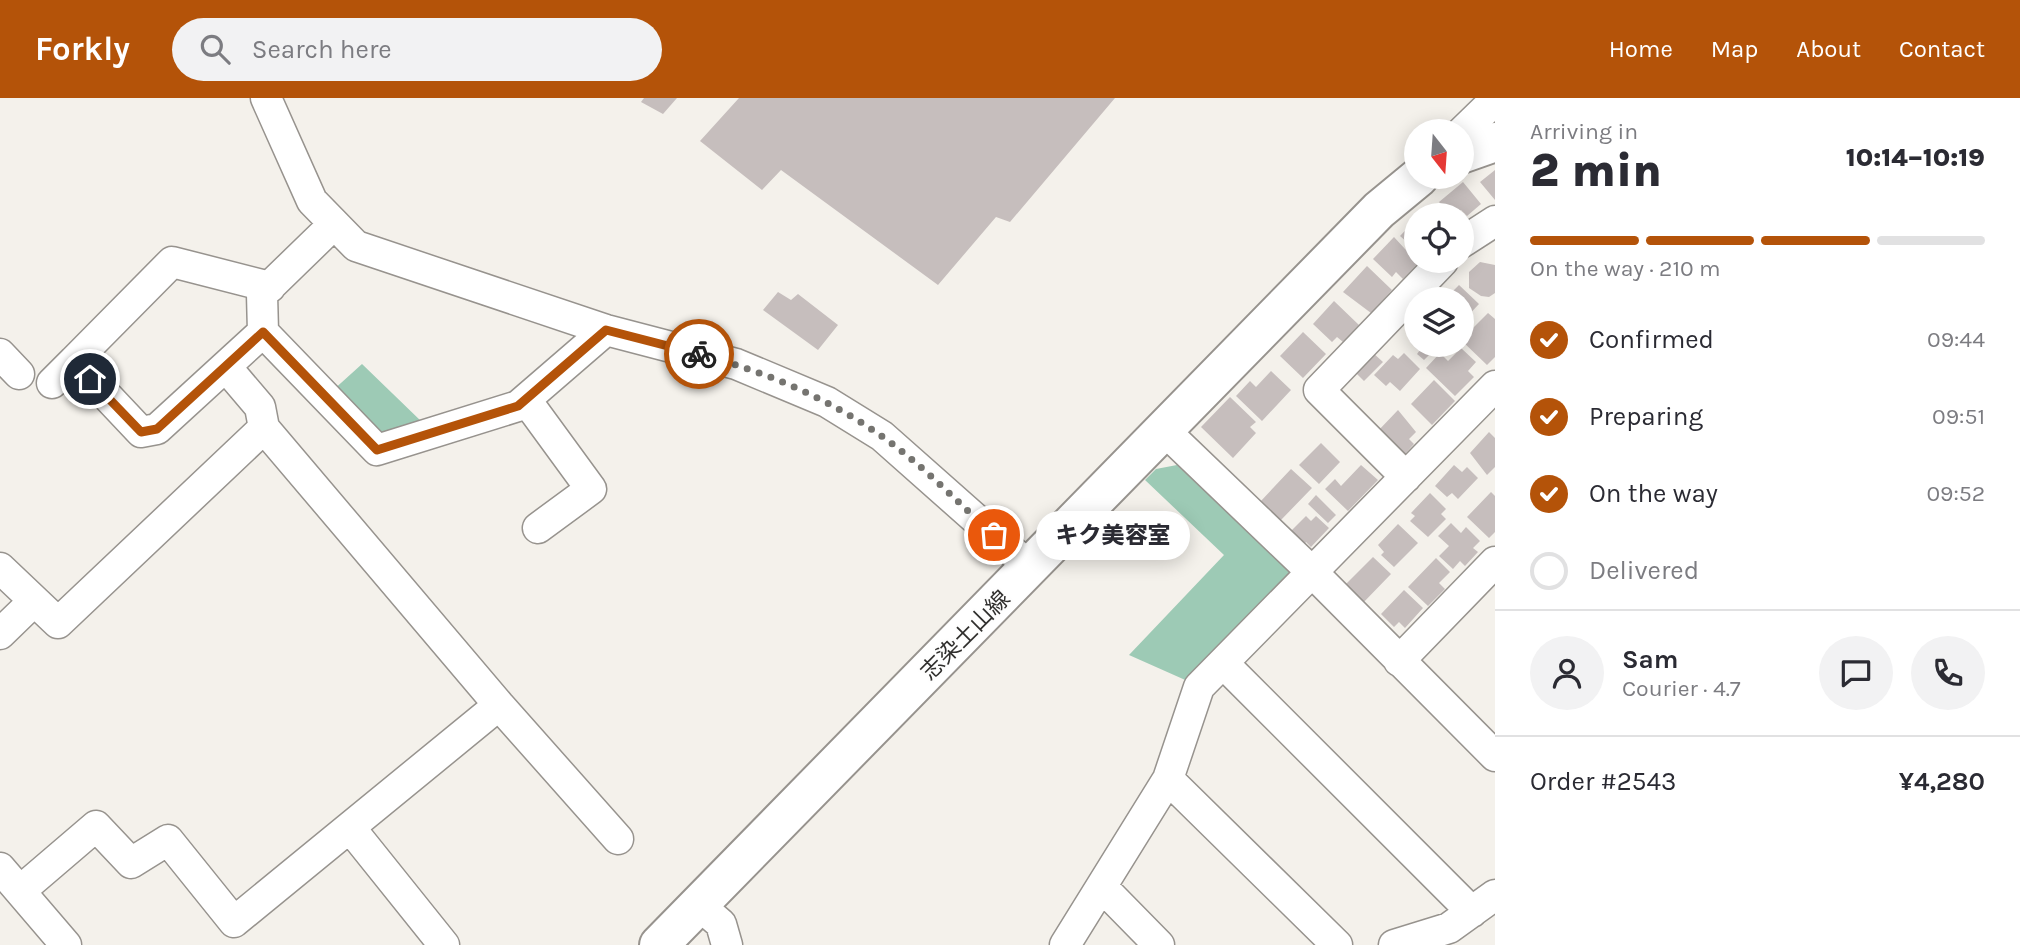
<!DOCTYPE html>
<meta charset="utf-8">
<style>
body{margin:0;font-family:Karla,"Noto Sans JP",sans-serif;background:#f2f2f3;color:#2b2b33;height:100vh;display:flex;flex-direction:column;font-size:26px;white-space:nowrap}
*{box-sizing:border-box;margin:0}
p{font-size:23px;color:#7c7c81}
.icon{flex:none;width:38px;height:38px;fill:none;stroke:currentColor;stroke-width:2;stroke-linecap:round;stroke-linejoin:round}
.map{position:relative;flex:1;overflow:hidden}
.sheet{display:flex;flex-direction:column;background:#fff;width:525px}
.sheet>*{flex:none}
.needle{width:46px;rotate:163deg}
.controls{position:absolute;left:1404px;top:21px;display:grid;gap:14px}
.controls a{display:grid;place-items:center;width:70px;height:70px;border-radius:50%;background:#fff;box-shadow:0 4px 18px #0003;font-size:35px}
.pin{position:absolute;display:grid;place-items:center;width:60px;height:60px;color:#fff;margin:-30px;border:4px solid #fff;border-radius:50%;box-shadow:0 2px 7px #0007}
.courier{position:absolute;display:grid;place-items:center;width:70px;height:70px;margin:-35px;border:5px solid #b45309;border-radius:50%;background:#fff;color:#222;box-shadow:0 2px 9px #0007}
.bubble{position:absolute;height:49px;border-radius:24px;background:#fff;box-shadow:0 4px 18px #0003;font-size:23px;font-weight:800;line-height:49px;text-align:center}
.summary em{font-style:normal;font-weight:800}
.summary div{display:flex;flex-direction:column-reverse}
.summary{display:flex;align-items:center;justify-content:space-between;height:119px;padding:0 35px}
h1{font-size:46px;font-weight:800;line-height:52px}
.bar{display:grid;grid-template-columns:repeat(4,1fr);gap:10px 7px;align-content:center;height:84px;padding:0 35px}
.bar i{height:9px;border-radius:5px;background:#e1e1e2}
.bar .active{background:#b45309}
.bar p{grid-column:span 4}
.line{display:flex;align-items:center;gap:18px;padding:0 35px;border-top:2px solid #e1e1e2}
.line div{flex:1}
.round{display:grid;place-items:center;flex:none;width:74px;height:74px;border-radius:37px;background:#f2f2f3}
ol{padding:0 35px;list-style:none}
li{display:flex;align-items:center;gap:21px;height:77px}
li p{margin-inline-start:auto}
li .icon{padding:7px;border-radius:50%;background:#b45309;color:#fff;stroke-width:4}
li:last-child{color:#7c7c81}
li i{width:38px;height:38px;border:4px solid #e1e1e2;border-radius:50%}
header{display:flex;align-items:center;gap:42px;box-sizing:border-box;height:98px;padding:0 35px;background:#b45309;color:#fff}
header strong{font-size:33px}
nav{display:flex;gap:38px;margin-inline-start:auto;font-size:24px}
.search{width:490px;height:63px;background:#f2f2f3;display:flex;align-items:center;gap:18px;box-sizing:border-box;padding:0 24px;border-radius:38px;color:#7c7c81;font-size:26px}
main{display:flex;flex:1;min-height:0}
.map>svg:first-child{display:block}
.green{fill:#9dcab5}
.building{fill:#c6bebd}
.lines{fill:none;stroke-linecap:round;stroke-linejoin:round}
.minor-casing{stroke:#97938e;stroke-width:33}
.major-casing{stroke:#97938e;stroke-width:42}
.minor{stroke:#fff;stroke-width:30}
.major{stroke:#fff;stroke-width:38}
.done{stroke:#757470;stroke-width:7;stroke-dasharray:0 12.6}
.route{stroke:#b45309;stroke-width:9}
.labels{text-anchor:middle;stroke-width:5;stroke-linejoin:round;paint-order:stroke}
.street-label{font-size:23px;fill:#31302e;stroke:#fefefe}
</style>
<header>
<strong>Forkly</strong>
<div class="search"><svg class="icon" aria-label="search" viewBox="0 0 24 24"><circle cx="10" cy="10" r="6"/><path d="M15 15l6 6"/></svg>Search here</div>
<nav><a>Home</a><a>Map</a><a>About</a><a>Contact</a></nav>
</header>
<main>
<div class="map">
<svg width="1495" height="847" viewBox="0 0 1495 847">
<rect width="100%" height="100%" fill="#f4f1eb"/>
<path class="green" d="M362,266L423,325L377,341L331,294Z
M1177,367L1289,472L1288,489L1192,585L1129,557L1224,457L1145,382L1156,371Z"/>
<path class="building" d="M644,0H677L663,16L641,4Z
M739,0H1115L1010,124L996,119L938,187L781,72L762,92L700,43Z
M1495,72V102L1480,84Z
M1463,84L1481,106L1467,118L1461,112L1450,117L1439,104Z
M1416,121V152L1400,138Z
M1394,139L1416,163H1420L1403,181L1396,174L1392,179L1373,161Z
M1480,164L1495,167V195L1489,199L1481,198L1469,190V174Z
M1367,168L1392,192L1371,215L1343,194Z
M1459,187L1479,206L1461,225V201H1445Z
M778,194L791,202L798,196L838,227L818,252L763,212Z
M1334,203L1359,227L1343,244L1337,239L1332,244L1313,226Z
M1488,215L1495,221V259L1487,267L1461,242Z
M1303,234L1326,256L1303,280L1280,258Z
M1416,234V247H1439L1424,262L1417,256L1420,252L1409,242Z
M1461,250L1476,264L1468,273L1474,279L1455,298L1426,270L1440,255L1448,263Z
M1372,254L1383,264L1364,283L1354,273Z
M1404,255L1420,271L1400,293L1390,284L1386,288L1374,277L1393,257L1398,261Z
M1271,273L1291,292L1262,323L1236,298L1250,283L1256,289Z
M1434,282L1455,303L1432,327L1411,306Z
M1230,299L1256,324L1250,329L1256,335L1233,360L1201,329Z
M1398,312L1416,334L1409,341L1414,346L1405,356L1377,334Z
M1489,334L1495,340V369L1487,377L1470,355Z
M1321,345L1340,364L1319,386L1299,367Z
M1361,367L1378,382L1348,413L1325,391L1335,381L1341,388Z
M1454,367L1462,374L1467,369L1478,380L1458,401L1452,395L1447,399L1435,388Z
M1291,371L1312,390L1280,423L1260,404Z
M1491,394L1495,398V434L1489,440L1467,419Z
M1430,395L1446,411L1441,416L1446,421L1428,439L1410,423L1415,418L1411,415Z
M1316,397L1336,417L1328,425L1308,406Z
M1306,418L1311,423L1316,418L1329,430L1311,449L1306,444L1301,450L1287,437Z
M1451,425L1461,435L1466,429L1480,443L1473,450L1478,454L1465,468L1460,463L1453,471L1439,458L1449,448L1438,438Z
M1398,426L1418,445L1394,469L1381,457L1384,454L1378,447Z
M1373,459L1391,476L1361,507L1343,489Z
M1436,460L1450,474L1439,485L1445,491L1428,508L1408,489Z
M1404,492L1423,510L1405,530L1399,524L1394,529L1381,516Z"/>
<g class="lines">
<defs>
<path id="minor" d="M266,0L312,103L356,148L606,232L736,266L827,304L882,338L1031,470
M1461,35L1495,2
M1461,145L1495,123
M270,189L172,164L74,263L141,334L157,331L263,234L262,196L333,127
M263,234L377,352L518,308L606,232
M0,256L19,276
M226,269L260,309L264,330
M52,285L74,263
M526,302L591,391L538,430
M1165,333L1312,474L1495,658
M1406,379L1319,292L1443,163
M0,470L58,525L264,330L499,607L618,741
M0,536L34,503
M1399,563L1495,464
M1223,565L1472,814
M1168,681L1337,847
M351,731L444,847
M0,770L66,847
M1103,790L1159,847
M20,793L96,728L131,765L168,742L234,824L499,607
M699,807L721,826L727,847
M1065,847L1168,681L1199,589L1495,288
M1394,847L1449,830L1495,797"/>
<path id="major" d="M1461,56L1495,44
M659,847L1379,112L1419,79"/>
</defs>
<use href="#minor" class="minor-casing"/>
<use href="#major" class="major-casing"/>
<use href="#minor" class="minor"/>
<use href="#major" class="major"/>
</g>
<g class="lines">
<path class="done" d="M699,256C763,273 826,299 880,337C921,365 957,404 994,437"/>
<path class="route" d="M90,281L141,334L157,331L263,234L377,352L518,308L606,232L699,256"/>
</g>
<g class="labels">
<g class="street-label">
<text transform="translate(965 537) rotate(-45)" y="8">志染土山線</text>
</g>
</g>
</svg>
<div class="controls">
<a><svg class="needle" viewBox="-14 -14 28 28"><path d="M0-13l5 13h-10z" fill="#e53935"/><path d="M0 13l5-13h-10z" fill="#7c7c81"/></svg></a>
<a><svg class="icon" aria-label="locate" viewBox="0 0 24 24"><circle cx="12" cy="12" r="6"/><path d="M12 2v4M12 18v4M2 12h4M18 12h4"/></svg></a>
<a><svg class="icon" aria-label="layers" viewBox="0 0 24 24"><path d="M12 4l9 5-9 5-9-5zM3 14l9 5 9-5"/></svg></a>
</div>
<div class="pin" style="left:994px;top:437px;background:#ea580c"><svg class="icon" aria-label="bag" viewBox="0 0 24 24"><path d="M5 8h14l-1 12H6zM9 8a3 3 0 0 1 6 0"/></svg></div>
<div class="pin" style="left:90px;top:281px;background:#1f2937"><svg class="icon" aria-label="home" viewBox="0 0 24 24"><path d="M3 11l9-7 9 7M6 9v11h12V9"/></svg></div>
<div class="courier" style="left:699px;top:256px"><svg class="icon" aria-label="bike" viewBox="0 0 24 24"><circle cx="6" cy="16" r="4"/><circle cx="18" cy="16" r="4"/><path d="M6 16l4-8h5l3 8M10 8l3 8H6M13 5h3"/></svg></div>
<div class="bubble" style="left:1036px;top:413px;width:154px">キク美容室</div>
</div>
<section class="sheet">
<div class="summary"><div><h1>2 min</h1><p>Arriving in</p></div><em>10:14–10:19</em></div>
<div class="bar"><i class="active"></i><i class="active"></i><i class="active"></i><i></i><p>On the way · 210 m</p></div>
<ol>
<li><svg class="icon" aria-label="check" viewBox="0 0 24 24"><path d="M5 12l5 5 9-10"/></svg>Confirmed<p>09:44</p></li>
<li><svg class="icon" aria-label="check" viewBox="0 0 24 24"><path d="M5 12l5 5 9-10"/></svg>Preparing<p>09:51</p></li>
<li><svg class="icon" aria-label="check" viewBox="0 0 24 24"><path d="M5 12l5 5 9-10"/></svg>On the way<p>09:52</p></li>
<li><i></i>Delivered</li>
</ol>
<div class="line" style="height:126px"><a class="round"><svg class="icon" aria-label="person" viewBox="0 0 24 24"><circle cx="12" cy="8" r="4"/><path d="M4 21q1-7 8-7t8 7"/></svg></a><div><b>Sam</b><p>Courier · 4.7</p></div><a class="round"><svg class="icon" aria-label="chat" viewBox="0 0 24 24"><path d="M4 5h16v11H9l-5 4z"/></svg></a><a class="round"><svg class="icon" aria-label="phone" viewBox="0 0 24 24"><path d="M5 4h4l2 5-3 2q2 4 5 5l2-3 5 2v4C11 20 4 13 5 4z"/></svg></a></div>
<div class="line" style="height:91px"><div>Order #2543</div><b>¥4,280</b></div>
</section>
</main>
